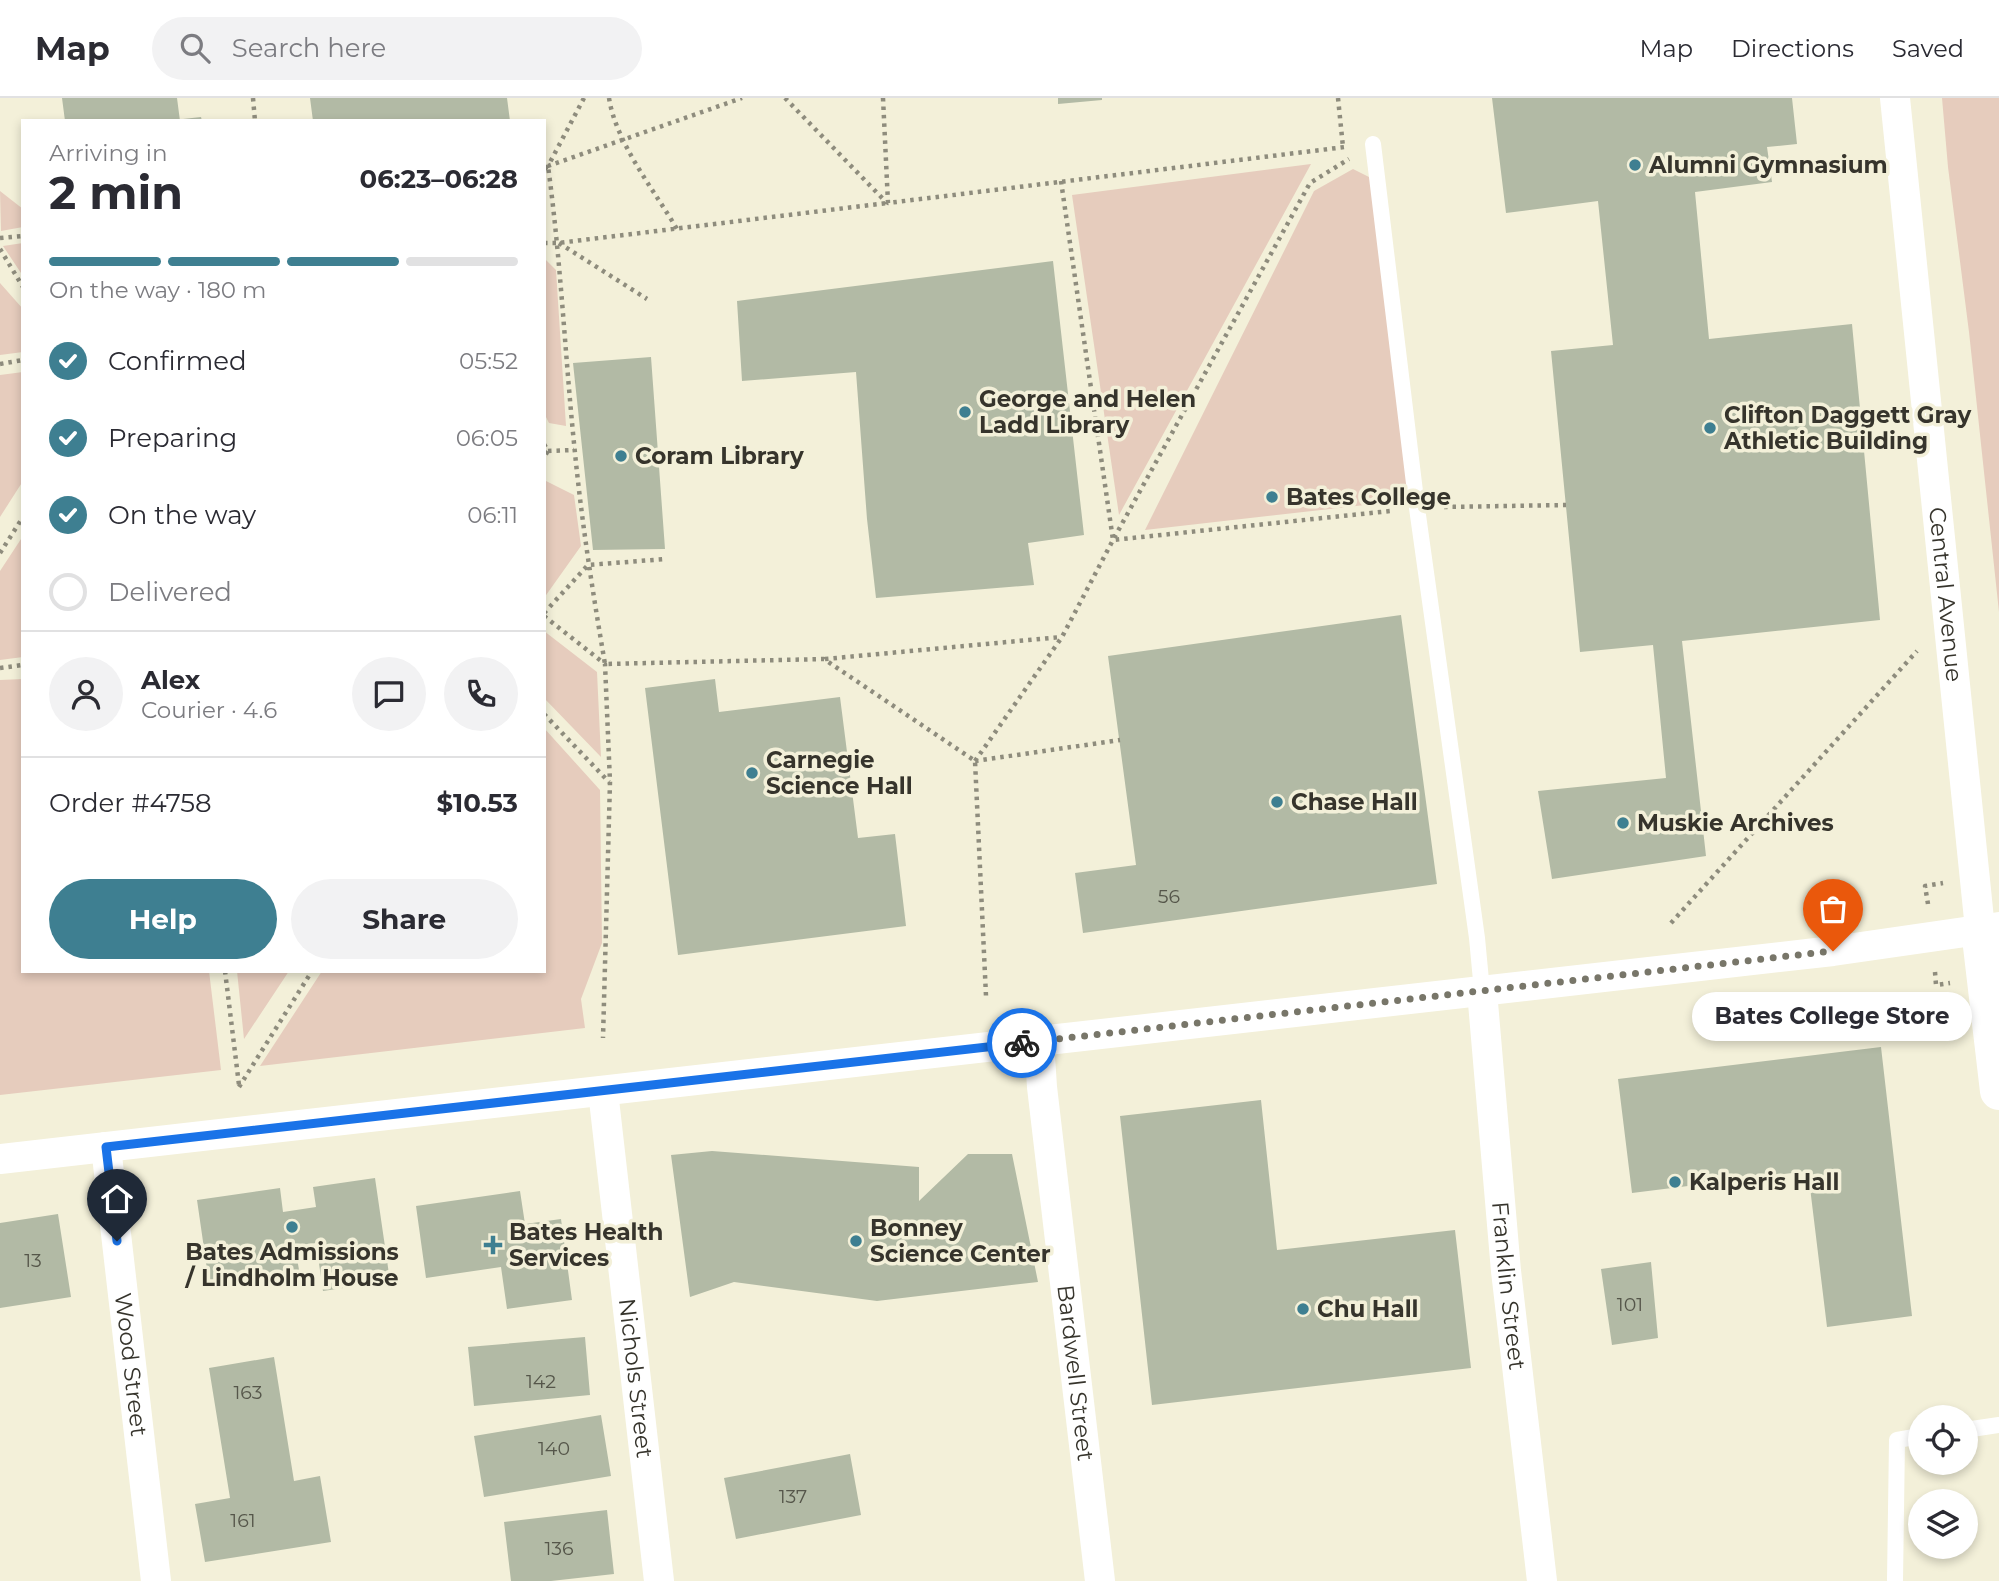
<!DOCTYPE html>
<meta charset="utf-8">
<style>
body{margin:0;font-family:Montserrat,sans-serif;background:#f2f2f3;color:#2b2b33;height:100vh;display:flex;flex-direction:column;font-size:26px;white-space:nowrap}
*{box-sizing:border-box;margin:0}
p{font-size:23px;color:#7c7c81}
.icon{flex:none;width:38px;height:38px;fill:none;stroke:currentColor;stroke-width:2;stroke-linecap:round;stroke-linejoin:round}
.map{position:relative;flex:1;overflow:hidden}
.panel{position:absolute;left:21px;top:21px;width:525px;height:854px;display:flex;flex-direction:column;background:#fff;border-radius:0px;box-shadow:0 4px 10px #0003}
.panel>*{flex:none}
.buttons{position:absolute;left:1908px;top:1307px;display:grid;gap:14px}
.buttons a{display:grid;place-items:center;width:70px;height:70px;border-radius:50%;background:#fff;box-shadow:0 4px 10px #0003;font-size:35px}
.pin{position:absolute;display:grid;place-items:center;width:60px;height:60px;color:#fff;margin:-72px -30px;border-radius:50% 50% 50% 0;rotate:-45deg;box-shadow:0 0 7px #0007}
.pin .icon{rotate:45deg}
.courier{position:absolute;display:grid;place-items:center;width:70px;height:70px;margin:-35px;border:5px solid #1a73e8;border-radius:50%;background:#fff;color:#222;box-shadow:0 2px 9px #0007}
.bubble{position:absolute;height:49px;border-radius:24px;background:#fff;box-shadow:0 4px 10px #0003;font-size:23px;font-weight:700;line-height:49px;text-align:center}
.summary em{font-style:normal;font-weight:700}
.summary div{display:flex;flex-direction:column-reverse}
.summary{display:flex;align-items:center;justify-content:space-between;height:119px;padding:0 28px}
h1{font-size:46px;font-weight:700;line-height:52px}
.bar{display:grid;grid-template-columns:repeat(4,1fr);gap:10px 7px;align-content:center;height:84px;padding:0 28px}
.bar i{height:9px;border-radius:5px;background:#e1e1e2}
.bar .selected{background:#3e7f91}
.bar p{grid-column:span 4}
.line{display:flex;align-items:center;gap:18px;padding:0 28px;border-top:2px solid #e1e1e2}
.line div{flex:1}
.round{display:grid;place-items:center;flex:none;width:74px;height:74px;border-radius:37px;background:#f2f2f3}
ol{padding:0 28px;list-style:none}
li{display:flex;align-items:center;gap:21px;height:77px}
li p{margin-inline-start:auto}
li .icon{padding:7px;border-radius:50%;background:#3e7f91;color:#fff;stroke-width:4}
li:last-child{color:#7c7c81}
li i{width:38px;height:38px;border:4px solid #e1e1e2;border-radius:50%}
.primary-button{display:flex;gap:14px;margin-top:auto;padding:14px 28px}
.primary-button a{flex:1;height:80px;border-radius:42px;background:#3e7f91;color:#fff;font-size:28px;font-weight:700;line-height:80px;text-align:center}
.primary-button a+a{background:#f2f2f3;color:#2b2b33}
header{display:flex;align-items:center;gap:42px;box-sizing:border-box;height:98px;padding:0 35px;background:#fff;border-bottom:2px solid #e1e1e2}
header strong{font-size:33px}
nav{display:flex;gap:38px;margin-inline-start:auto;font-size:24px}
.search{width:490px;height:63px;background:#f2f2f3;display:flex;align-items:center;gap:18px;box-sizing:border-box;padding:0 24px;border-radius:38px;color:#7c7c81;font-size:26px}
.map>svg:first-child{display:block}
.green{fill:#e6ccbd}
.building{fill:#b2baa5}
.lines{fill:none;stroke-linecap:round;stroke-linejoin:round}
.path{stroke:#8e8c7d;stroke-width:4.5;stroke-dasharray:3.5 5;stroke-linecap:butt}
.service{stroke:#fff;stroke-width:16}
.minor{stroke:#fff;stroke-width:30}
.tertiary{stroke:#fff;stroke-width:38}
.done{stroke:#787669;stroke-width:7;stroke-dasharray:0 12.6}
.route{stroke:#1a73e8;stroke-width:9}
.poi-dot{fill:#3e7f91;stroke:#f3f0d9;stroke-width:2.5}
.labels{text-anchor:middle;stroke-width:7;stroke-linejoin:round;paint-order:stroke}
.number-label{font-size:19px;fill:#55564a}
.poi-label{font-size:23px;font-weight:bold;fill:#36342c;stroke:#f3f0d9;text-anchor:start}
.street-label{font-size:23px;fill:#36342c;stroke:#f3f0d9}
</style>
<header>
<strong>Map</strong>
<div class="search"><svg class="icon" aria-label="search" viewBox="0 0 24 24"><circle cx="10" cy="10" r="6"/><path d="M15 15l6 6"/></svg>Search here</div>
<nav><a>Map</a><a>Directions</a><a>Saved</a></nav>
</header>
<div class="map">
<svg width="1999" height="1483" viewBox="0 0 1999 1483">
<rect width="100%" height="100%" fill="#f3f0d9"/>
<path class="green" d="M1942,0H1999V514L1969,234L1948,69Z
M1311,66L1119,417L1072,97Z
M1353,71L1371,80L1409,402L1145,432L1314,93Z
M0,93L23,111V129L1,133Z
M23,145V178L3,148Z
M544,160L556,172L566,328L549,325L544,315Z
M0,185L23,211V254L0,257Z
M23,274V383L0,419V277Z
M546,383L574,397L581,448L544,500V386Z
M23,438V559L0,562V473Z
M544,533L597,574L601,659L544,600Z
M23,581V873H209L221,972L0,997V582Z
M544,630L600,692L602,845L581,901L585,930L260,968L322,873H544Z
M237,873H289L244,941Z"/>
<path class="building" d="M62,0H177L180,23H65Z
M310,0H507L510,23H313Z
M1058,0H1102V2L1058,6Z
M1492,0H1792L1797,46L1767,49L1772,84L1695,94L1709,241L1852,226L1880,522L1682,543L1706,758L1552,781L1538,693L1666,680L1653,547L1580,554L1551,253L1613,247L1598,103L1506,115Z
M201,19L202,23H184L183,21Z
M1053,163L1084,437L1028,445L1034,487L876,500L867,421L856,274L742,283L737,203Z
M651,259L665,451L593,452L573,265Z
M1401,517L1437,786L1083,835L1075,775L1136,767L1108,558Z
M715,581L719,614L840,599L858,740L895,736L906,828L678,857L645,590Z
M1881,949L1912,1218L1827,1229L1808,1073L1632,1095L1618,981Z
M1261,1002L1277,1152L1455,1132L1471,1270L1152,1307L1120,1018Z
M712,1053L919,1069V1103L968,1056H1012L1038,1184L877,1203L734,1184L690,1199L671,1057Z
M375,1080L390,1183L323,1193L316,1145L295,1148L299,1172L209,1185L197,1102L280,1090L283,1114L316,1109L313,1089Z
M520,1093L525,1126L561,1121L572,1202L507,1211L501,1169L426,1180L416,1108Z
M58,1116L71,1199L0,1210V1125Z
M1651,1164L1658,1240L1612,1247L1601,1171Z
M585,1239L590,1297L474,1308L468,1249Z
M274,1259L294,1383L320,1378L331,1444L205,1464L195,1406L230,1400L209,1270Z
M601,1317L611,1378L484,1399L474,1338Z
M850,1356L861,1417L736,1441L724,1380Z
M607,1412L614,1476L551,1483H511L504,1424Z"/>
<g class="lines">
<path class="path" d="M253,0L255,23
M584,0L548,68L742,0
M609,0C616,45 654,92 677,131
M785,0L887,105
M883,0L888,105L1345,49
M1338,0L1343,49
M544,71L548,68C561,163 565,259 575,355C582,426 593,496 605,566L824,561L975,663L986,898
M1061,83L1113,442L1390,413
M0,140L23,138
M544,145H558L887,105
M559,145L647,201
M0,151L23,189
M0,266L23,262
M1075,323L1095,321
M544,346L548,353L544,359
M548,353L574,352
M1444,409L1566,407
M0,455L23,419
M544,515L588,467L666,461
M544,518L605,566L610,684L603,940
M825,561L1061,539
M0,570L23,567
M544,616L609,684
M975,663L1062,539L1113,442L1310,85L1349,61
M975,663L1120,642
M1928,806L1925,788L1943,785
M1671,825L1917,553
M225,873L239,987
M1935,874L1936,887L1950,885
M239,989L312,873"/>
<path class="service" d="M1373,46L1417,410L1477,840L1482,893
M1965,1332L1999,1327
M1895,1483L1897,1342L1920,1338"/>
<g class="minor">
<path id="s1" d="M1895,0L1980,831"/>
<path id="s2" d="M1482,893L1506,1173L1542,1483"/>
<path id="s3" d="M1039,943L1042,989L1100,1483"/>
<path id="s4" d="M603,993L659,1483"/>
<path id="s5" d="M106,1049L156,1483"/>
<path d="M0,1061L1833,853L1999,829"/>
</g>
<path class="tertiary" d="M1980,831L1999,993"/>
</g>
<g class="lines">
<path class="done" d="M1022,945L1833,853"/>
<path class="route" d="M117,1143L106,1049L1022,945"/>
</g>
<g class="poi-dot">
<circle cx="1635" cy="67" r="7"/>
<circle cx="965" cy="314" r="7"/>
<circle cx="1710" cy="330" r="7"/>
<circle cx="621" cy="358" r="7"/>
<circle cx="1272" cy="399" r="7"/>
<circle cx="752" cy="675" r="7"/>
<circle cx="1277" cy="704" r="7"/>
<circle cx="1623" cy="725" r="7"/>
<circle cx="1675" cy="1084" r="7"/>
<circle cx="292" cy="1129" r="7"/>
<circle cx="856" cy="1143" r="7"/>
<path d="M489.5 1136.5h7v7h7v7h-7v7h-7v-7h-7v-7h7z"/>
<circle cx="1303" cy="1211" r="7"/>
</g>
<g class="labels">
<g class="number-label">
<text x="1169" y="805">56</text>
<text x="33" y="1169">13</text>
<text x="1630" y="1213">101</text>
<text x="541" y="1290">142</text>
<text x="248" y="1301">163</text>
<text x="554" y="1357">140</text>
<text x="793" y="1405">137</text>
<text x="243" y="1429">161</text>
<text x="559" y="1457">136</text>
</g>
<g class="poi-label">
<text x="1649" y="75">Alumni Gymnasium</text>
<text x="979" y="309">George and Helen<tspan x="979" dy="26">Ladd Library</tspan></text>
<text x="1724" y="325">Clifton Daggett Gray<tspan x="1724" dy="26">Athletic Building</tspan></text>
<text x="635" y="366">Coram Library</text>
<text x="1286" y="407">Bates College</text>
<text x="766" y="670">Carnegie<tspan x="766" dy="26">Science Hall</tspan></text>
<text x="1291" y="712">Chase Hall</text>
<text x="1637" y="733">Muskie Archives</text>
<text x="1689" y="1092">Kalperis Hall</text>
<text x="870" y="1138">Bonney<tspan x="870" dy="26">Science Center</tspan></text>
<text x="509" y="1142">Bates Health<tspan x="509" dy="26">Services</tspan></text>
<text x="292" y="1162" text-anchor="middle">Bates Admissions<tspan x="292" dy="26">/ Lindholm House</tspan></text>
<text x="1317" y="1219">Chu Hall</text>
</g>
<g class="street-label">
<text dy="8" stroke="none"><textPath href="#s1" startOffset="499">Central Avenue</textPath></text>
<text dy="8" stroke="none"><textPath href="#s2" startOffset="296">Franklin Street</textPath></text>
<text dy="8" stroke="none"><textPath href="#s5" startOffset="219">Wood Street</textPath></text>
<text dy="8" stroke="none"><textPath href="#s3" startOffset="334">Bardwell Street</textPath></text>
<text dy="8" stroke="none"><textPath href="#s4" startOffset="289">Nichols Street</textPath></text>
</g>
</g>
</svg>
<div class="buttons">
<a><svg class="icon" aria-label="locate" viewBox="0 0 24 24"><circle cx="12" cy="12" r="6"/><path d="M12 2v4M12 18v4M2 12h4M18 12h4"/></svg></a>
<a><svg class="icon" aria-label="layers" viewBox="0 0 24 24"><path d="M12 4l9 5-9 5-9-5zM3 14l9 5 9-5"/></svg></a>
</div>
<div class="pin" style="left:1833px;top:853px;background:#ea580c"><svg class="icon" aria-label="bag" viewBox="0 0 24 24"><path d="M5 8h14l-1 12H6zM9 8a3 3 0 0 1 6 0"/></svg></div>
<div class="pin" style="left:117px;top:1143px;background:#1f2937"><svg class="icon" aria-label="home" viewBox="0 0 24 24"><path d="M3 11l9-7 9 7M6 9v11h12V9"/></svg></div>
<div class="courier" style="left:1022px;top:945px"><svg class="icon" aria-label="bike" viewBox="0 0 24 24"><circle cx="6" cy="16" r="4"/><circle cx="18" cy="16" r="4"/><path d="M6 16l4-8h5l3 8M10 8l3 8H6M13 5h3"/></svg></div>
<div class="bubble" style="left:1692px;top:894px;width:280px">Bates College Store</div>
<section class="panel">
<div class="summary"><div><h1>2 min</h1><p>Arriving in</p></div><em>06:23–06:28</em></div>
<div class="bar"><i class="selected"></i><i class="selected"></i><i class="selected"></i><i></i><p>On the way · 180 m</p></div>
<ol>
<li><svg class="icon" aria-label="check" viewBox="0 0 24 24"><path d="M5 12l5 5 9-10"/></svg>Confirmed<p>05:52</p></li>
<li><svg class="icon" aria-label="check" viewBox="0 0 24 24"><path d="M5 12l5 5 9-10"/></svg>Preparing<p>06:05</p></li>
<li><svg class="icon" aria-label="check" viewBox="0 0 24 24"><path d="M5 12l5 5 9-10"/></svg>On the way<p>06:11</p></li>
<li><i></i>Delivered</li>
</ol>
<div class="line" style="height:126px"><a class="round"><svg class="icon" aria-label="person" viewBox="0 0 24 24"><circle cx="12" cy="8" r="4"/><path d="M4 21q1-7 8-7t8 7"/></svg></a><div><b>Alex</b><p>Courier · 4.6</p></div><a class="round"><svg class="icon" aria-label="chat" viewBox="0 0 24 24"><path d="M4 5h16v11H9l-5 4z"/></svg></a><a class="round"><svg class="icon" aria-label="phone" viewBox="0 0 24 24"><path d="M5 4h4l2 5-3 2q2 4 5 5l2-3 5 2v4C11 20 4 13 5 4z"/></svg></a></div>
<div class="line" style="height:91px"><div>Order #4758</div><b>$10.53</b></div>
<div class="primary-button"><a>Help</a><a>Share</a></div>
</section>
</div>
